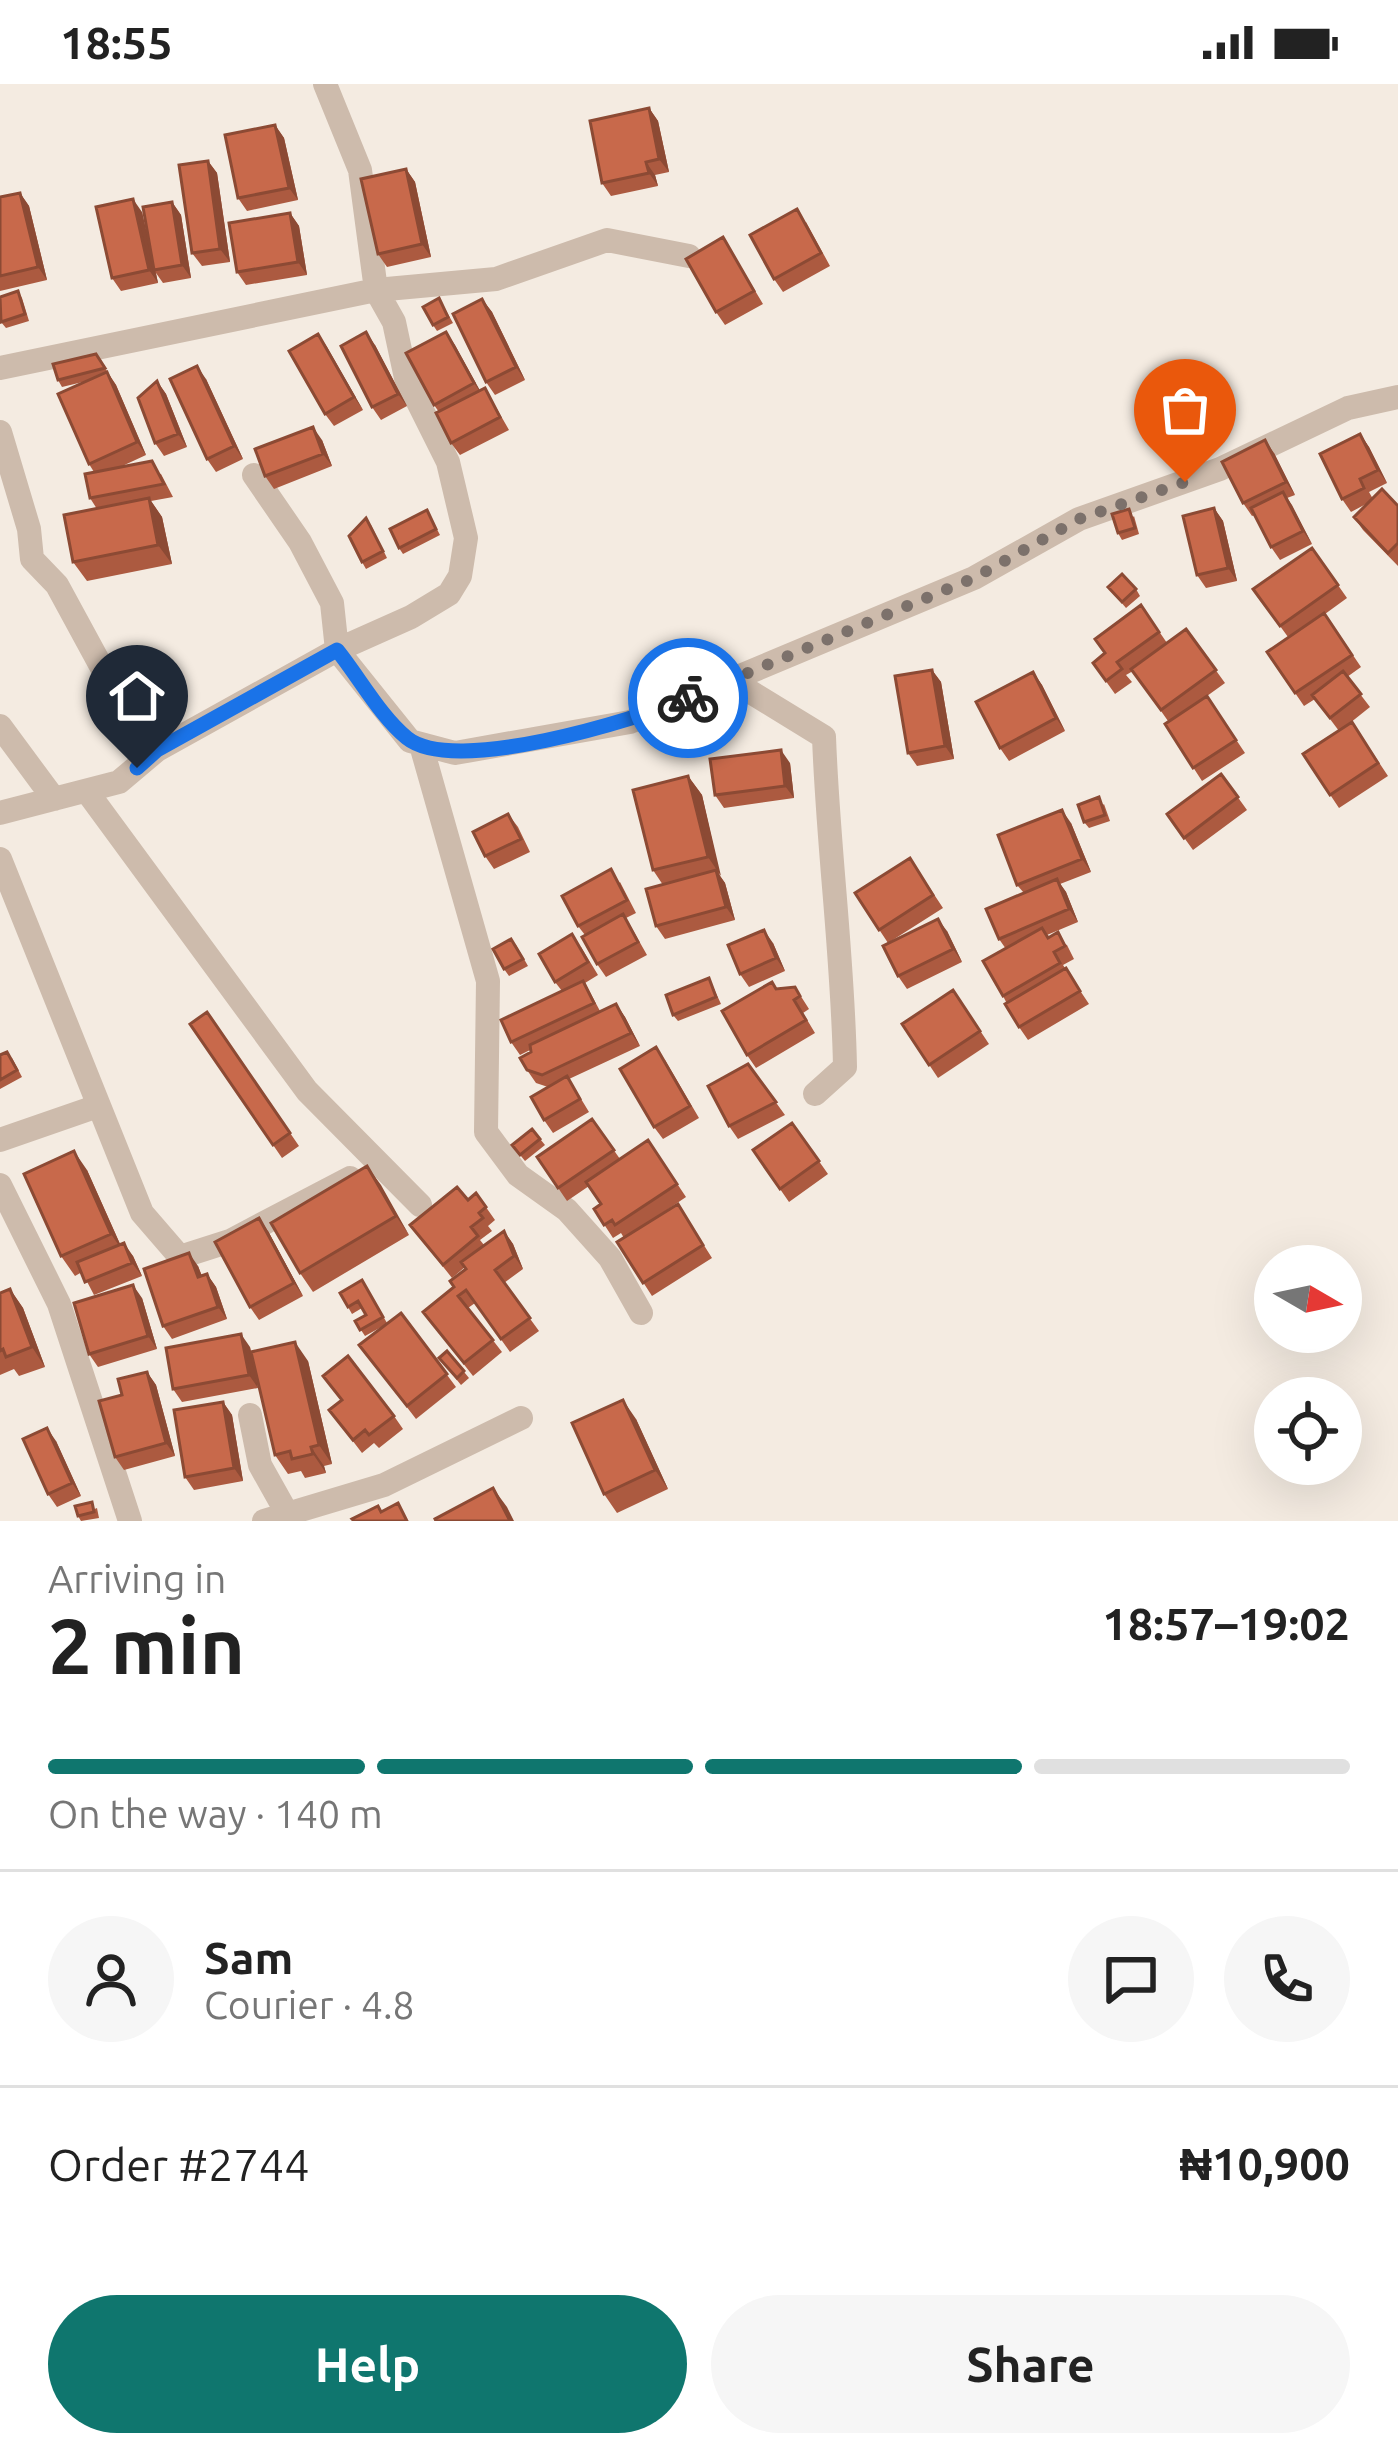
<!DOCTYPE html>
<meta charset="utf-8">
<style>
body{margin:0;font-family:Ubuntu,sans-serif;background:#f6f6f6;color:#222;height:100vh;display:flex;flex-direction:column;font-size:45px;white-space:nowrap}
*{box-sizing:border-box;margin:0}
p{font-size:39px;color:#767676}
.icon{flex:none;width:66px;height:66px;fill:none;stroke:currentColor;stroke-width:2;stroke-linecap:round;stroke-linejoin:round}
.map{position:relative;height:1437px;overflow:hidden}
.drawer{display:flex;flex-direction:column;background:#fff;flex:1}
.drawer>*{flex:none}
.needle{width:78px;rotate:99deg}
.tools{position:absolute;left:1254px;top:1161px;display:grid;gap:24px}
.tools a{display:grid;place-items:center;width:108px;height:108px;border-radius:50%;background:#fff;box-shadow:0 12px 48px #0002;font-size:60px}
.pin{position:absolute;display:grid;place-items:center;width:102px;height:102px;color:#fff;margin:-123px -51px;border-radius:50% 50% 50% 0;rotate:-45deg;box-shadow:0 0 12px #0007}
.pin .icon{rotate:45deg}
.courier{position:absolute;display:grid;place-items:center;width:120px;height:120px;margin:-60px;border:9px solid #1a73e8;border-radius:50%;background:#fff;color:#222;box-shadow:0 3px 15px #0007}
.head em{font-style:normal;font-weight:600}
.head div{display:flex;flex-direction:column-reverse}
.head{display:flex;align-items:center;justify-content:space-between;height:204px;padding:0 48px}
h1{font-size:78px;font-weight:600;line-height:90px}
.bar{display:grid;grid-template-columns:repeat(4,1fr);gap:18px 12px;align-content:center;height:144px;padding:0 48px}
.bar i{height:15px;border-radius:9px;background:#e0e0e0}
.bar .selected{background:#0f766e}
.bar p{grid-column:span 4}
.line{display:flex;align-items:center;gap:30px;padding:0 48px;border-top:3px solid #e0e0e0}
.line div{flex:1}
.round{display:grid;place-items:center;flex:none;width:126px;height:126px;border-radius:63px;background:#f6f6f6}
.button{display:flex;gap:24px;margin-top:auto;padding:24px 48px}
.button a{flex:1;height:138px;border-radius:72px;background:#0f766e;color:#fff;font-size:48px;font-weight:600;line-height:138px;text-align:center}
.button a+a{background:#f6f6f6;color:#222}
.status{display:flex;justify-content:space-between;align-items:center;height:84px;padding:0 60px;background:#fff;direction:ltr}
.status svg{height:33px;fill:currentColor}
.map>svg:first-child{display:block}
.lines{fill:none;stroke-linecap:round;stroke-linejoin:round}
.street{stroke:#cdbbac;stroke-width:24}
.wall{fill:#ac5a40}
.shaded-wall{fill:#8c4a34}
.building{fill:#c8694b;stroke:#8c4a34;stroke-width:3}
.done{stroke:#7c716b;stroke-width:12;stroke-dasharray:0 21.6}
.route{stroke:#1a73e8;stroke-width:15}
</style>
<div class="status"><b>18:55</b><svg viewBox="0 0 49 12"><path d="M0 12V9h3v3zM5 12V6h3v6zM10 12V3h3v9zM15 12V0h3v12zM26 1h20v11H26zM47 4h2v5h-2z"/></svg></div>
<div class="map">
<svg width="1398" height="1437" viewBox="0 0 1398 1437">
<rect width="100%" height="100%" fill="#f4ebe1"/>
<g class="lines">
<path class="street" d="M0,284L376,206L496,195L607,156L689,172
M0,348L29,445L32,475L57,501L101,582L144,633L157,666
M254,391L300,458L332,519L337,566L410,657L455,669L630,638L974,494L1079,435L1220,385L1348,324L1398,313
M731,596L824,653C828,764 843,872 845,983L815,1010
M0,642L54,715
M421,661L488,897L486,1048L518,1091L567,1126L610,1174L641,1229
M88,709L307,1007L420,1121
M0,729L119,698L157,666L337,566L411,533L449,510L460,492L466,454L448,378L406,294L394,238L376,206L360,86L325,0
M0,775L142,1129L180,1173L230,1157L350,1094
M0,1056L95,1023
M0,1101L59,1220L130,1437
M250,1331L260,1381L288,1431
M264,1437L384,1401L521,1334"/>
</g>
<path class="wall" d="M649,24L658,37L669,88L655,91L658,102L611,112L602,99Z
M275,41L284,54L298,116L247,127L238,114Z
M208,77L217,89L230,178L202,182L192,169Z
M406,85L415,98L431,173L387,183L378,170Z
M20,109L29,122L47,196L0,207V113Z
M172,118L181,131L191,194L163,199L156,189L158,199L121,207L112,194L142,128L149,160Z
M290,129L299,142L307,191L246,201L237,188Z
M806,138L830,182L783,208L774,195Z
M723,153L763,220L725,241L716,228Z
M18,207L22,214L29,237L6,244L1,238Z
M439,214L453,239L437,247L433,241Z
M482,215L492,228L525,296L495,311L486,298Z
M446,248L480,307L485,304L509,346L460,371L451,359L439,328L434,321Z
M318,250L363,326L334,342L325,330Z
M375,261L407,322L381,336L372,323Z
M96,270L116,301L146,371L118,384L161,390L173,413L151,417L162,433L172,480L87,497L73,478L97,425L90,414L94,388L89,380L91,296L62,303L58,296Z
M206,295L243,375L216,388L207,375Z
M157,297L166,310L187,363L164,372L155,359Z
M1360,350L1369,363L1387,399L1369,408L1373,415L1398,422V482L1363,446L1354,433L1368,419L1351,428L1342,415Z
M322,356L332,382L274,405L265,392Z
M1274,369L1295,411L1287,414L1312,460L1280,476L1271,463L1255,431L1252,432L1243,419Z
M1214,424L1223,437L1237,497L1206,504L1197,491Z
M427,426L440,451L403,470L399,464Z
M1134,432L1139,450L1122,456L1118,449Z
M371,441L387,474L366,485L362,478Z
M1312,464L1347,514L1325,530L1361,583L1347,593L1370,623L1340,647L1352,638L1388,692L1339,724L1303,670L1339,647L1315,615L1304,622L1267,568L1288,553L1253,505Z
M1108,503L1136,505L1140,512L1126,524Z
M1141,521L1167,559L1186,545L1225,599L1207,612L1245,669L1202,697L1165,640L1168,637L1133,587L1126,591L1132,598L1115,610L1093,579L1105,570Z
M932,586L941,598L954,675L917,682L908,669Z
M1033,588L1042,601L1065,647L1009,677L1000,664Z
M790,679L794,714L724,724L715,711Z
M1221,690L1247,726L1193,766L1167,730Z
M688,692L702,711L720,792L725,799L735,836L665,855L656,842L663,801L653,786Z
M1104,720L1110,737L1089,744L1084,738Z
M508,730L518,743L530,768L494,785L485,772Z
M1071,739L1091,788L1060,800L1066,808L1078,838L1047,851L1067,861L1074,875L1063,881L1089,920L1028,956L1019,943L1003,912L1006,865L999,855L1024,809L1017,801Z
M910,774L943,824L888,859L855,809Z
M620,798L636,829L626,834L647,871L606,893L597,880L585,851L578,842Z
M947,847L962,878L907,905L898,892Z
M773,859L785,887L749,903L740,890Z
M516,861L528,882L509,892L504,885Z
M581,863L598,891L585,899L600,927L616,920L625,933L640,962L569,995L589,1028L553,1049L544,1036L548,1003L536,999L527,986L530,966L520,971L511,958L562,907L555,898Z
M709,894L721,920L678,937L673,931Z
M795,903L809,925L803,929L815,949L756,984L747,971L777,905Z
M953,906L989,960L938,994L902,940Z
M207,928L299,1062L282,1074L190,940Z
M0,971L12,974L22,993L0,1005Z
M665,976L699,1034L663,1055L654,1043Z
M748,980L785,1031L738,1055L729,1042Z
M592,1035L620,1075L648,1056L686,1113L649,1138L678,1120L712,1174L652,1212L617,1158L624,1154L621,1149L613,1154L594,1125L601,1120L589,1102L567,1117L537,1073Z
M792,1039L828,1090L789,1118L753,1066Z
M532,1045L545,1061L525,1077L512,1061Z
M367,1082L409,1151L313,1208L300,1189Z
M87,1086L120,1160L133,1172L142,1192L94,1211L82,1188L75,1192L61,1172Z
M476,1109L495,1136L488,1142L492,1147L480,1156L484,1161L504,1147L513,1160L523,1185L504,1199L539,1247L510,1268L475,1219L468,1224L502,1268L473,1292L423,1228L454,1203L466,1185L465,1183L452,1194L410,1141L468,1116Z
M268,1147L303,1212L259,1236L250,1223Z
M198,1182L202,1192L207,1190L216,1203L227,1235L172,1255L163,1242Z
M362,1196L387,1239L401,1229L456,1303L416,1335L359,1261L385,1241L365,1252L355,1237L366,1231L362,1224L352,1230L348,1223Z
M10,1205L23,1224L45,1283L19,1292L14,1285L0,1291V1209Z
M142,1214L157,1265L98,1283L89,1270Z
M250,1263L251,1268L308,1277L332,1380L324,1382L326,1389L305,1394L301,1387L288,1390L275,1371L253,1275L258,1304L182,1318L173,1305Z
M447,1267L469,1294L461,1301L439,1274Z
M147,1288L156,1301L175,1372L124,1386L115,1373L122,1311Z
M223,1318L232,1331L243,1397L194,1406L185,1393Z
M329,1326L394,1332L403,1345L379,1364L374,1359L362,1369Z
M636,1335L668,1405L617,1429L604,1410Z
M56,1357L81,1412L57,1423L48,1410Z
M97,1424L99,1434L81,1437L78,1432Z"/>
<path class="shaded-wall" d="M649,24L658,37L669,88L659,75Z
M275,41L284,54L298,116L289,104Z
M208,77L217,89L230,178L220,165Z
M646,78L655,91L658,102L649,89Z
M406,85L415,98L431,173L422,160Z
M20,109L29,122L47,196L38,183Z
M133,115L142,128L158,199L149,186Z
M172,118L181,131L191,194L182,181Z
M290,129L299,142L307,191L298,178Z
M482,215L492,228L525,296L516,283Z
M366,248L375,261L407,322L398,310Z
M446,248L455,261L483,312L474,299Z
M318,250L327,263L363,326L354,313Z
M197,282L206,295L243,375L234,362Z
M107,288L116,301L146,371L137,358Z
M157,297L166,310L187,363L178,350Z
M313,343L322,356L332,382L323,370Z
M1360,350L1369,363L1387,399L1378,386Z
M1265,356L1274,369L1295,411L1286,398Z
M1283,408L1292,421L1312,460L1303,447Z
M149,414L162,433L172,480L158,461Z
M1214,424L1223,437L1237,497L1228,484Z
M932,586L941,598L954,675L945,662Z
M1033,588L1042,601L1065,647L1056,634Z
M781,666L790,679L794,714L785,702Z
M688,692L702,711L721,792L708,773Z
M1062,726L1071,739L1091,788L1082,775Z
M716,786L725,799L735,836L726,823Z
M1057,795L1066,808L1078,838L1069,825Z
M938,835L947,847L962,878L953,865Z
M764,846L773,859L785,887L776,874Z
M616,920L625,933L640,962L631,949Z
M74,1067L87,1086L124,1169L111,1150Z
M367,1082L381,1101L409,1151L396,1132Z
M259,1134L268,1147L303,1212L294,1199Z
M504,1147L513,1160L523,1185L514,1172Z
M124,1159L133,1172L142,1192L132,1179Z
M189,1169L198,1182L207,1206L198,1193Z
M207,1190L216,1203L227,1235L218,1223Z
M133,1201L142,1214L157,1265L148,1252Z
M10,1205L23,1224L45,1283L32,1263Z
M241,1250L250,1263L258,1304L249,1291Z
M295,1258L308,1277L332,1380L319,1361Z
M147,1288L156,1301L175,1372L166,1359Z
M623,1316L636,1335L668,1405L655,1386Z
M223,1318L232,1331L243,1397L234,1384Z
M47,1344L56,1357L81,1412L72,1399Z
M311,1363L324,1382L326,1389L313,1370Z
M493,1404L507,1423L514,1437H510Z"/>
<path class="building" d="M649,24L659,75L646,78L649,89L602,99L590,37Z
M275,41L289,104L238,114L225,51Z
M208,77L220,165L192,169L179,81Z
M406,85L422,160L378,170L361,95Z
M20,109L38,183L0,192V113Z
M133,115L149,186L112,194L96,123Z
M172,118L182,181L154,186L143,123Z
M797,125L821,169L774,195L750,151Z
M290,129L298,178L237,188L229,139Z
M723,153L754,207L716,228L686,175Z
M18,207L25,230L1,238L0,213Z
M439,214L448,233L433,241L423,223Z
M482,215L516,283L486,298L453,230Z
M366,248L398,310L372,323L341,262Z
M446,248L474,299L434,321L406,269Z
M318,250L354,313L325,330L289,267Z
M96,270L105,284L58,296L53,280Z
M197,282L234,362L207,375L170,295Z
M107,288L137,358L89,380L58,310Z
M157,297L178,350L155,359L138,314Z
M485,304L500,333L451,359L436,329Z
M313,343L323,370L265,392L255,365Z
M1360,350L1378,386L1360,395L1364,404L1342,415L1320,370Z
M1265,356L1286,398L1243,419L1222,378Z
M152,377L164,400L90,414L85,390Z
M1382,405L1398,422V459L1388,469L1354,433Z
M1283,408L1303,447L1271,463L1251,424Z
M149,414L158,461L73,478L64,431Z
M1214,424L1228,484L1197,491L1183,432Z
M1129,425L1135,444L1118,449L1112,430Z
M427,426L436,445L399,464L390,445Z
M366,434L383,467L362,478L349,452Z
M1312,464L1338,501L1280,542L1253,505Z
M1122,490L1136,505L1122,518L1108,503Z
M1141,521L1159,548L1117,578L1122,585L1106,597L1093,579L1105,569L1095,555Z
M1324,529L1352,571L1295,609L1267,568Z
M1186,545L1216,586L1161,626L1131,585Z
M932,586L945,662L908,669L895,592Z
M1343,587L1361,610L1330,634L1312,611Z
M1033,588L1056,634L1000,664L976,618Z
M1207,612L1236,656L1193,684L1165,640Z
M1352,638L1378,679L1330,711L1303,670Z
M781,666L785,702L715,711L710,675Z
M1221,690L1238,713L1184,754L1167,730Z
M688,692L708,773L653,786L633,706Z
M1099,713L1105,731L1084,738L1078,721Z
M1062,726L1082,775L1017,801L998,751Z
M508,730L521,755L485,772L473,748Z
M910,774L933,811L879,846L855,809Z
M611,785L627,816L578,842L562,812Z
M716,786L726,823L656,842L646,805Z
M1057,795L1069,825L999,855L986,825Z
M623,830L638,858L597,880L582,853Z
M938,835L953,865L898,892L883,862Z
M1042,844L1048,854L1058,848L1065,862L1054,868L1060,879L1003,912L983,877Z
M764,846L776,874L740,890L728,861Z
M572,850L588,878L555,898L539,870Z
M511,855L523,875L504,885L493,865Z
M1066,884L1080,907L1019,943L1005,920Z
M709,894L716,913L673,931L666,911Z
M583,897L594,919L511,958L501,936Z
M772,898L776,905L795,903L800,912L794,916L806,936L747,971L722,927Z
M953,906L980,947L929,981L902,940Z
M616,920L631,949L542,991L527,986L520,974L531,968L530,961Z
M207,928L290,1049L273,1061L190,940Z
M656,963L690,1022L654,1043L620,985Z
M7,968L17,986L0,996V971Z
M748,980L776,1018L729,1042L708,1002Z
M567,992L580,1015L544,1036L531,1013Z
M592,1035L614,1066L558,1104L537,1073Z
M792,1039L819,1077L780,1105L753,1066Z
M532,1045L540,1055L520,1071L512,1061Z
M648,1056L677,1100L615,1141L612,1136L604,1141L594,1125L601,1120L586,1098Z
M74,1067L111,1150L61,1172L24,1090Z
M367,1082L396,1132L300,1189L271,1139Z
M457,1103L468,1116L476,1109L486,1123L479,1129L483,1134L471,1143L478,1152L443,1181L410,1141Z
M678,1120L703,1161L643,1199L617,1158Z
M259,1134L294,1199L250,1223L215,1158Z
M504,1147L514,1172L495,1186L530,1234L501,1255L466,1206L458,1212L493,1256L464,1279L423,1228L454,1203L450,1197L466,1185L461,1178Z
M124,1159L132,1179L85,1198L77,1178Z
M189,1169L198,1193L207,1190L218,1223L163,1242L144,1185Z
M362,1196L383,1233L360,1246L355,1237L366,1231L358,1217L348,1223L340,1209Z
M133,1201L148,1252L89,1270L74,1219Z
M10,1205L32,1263L6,1273L3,1265L0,1267V1209Z
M401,1229L447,1290L407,1322L359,1261Z
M241,1250L249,1291L173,1305L166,1264Z
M295,1258L319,1361L311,1363L313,1370L292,1375L290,1367L275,1371L251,1268Z
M447,1267L464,1287L457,1294L439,1274Z
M348,1272L394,1332L369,1351L365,1346L353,1356L329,1326L342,1316L323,1292Z
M147,1288L166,1359L115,1373L99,1317L122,1311L118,1295Z
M623,1316L655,1386L604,1410L572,1339Z
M223,1318L234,1384L185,1393L174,1326Z
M47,1344L72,1399L48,1410L23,1355Z
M493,1404L510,1437H436L435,1435Z
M92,1418L94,1428L78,1432L75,1422Z
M398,1419L407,1437H354L352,1435L378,1422L381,1428Z"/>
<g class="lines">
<path class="done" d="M688,614L974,494L1079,435L1185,398"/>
<path class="route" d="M137,684L157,666L337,566C359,593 380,632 407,654C454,692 635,636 688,614"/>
</g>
</svg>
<div class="tools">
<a><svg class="needle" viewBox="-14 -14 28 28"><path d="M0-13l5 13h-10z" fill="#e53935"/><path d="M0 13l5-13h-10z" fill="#767676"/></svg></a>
<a><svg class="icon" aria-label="locate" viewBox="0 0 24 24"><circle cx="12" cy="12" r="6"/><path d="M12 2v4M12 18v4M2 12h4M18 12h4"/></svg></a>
</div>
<div class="pin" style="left:1185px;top:398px;background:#ea580c"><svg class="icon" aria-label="bag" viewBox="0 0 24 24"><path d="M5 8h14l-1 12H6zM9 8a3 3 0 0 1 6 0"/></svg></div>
<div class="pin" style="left:137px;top:684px;background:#1f2937"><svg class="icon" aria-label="home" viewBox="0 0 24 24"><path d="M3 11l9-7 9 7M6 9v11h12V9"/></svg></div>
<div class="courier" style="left:688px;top:614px"><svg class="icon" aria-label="bike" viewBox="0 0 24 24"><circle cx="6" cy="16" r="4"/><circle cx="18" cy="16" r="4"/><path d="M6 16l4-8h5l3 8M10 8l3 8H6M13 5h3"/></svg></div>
</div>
<section class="drawer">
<div class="head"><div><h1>2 min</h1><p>Arriving in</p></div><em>18:57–19:02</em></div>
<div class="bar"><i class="selected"></i><i class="selected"></i><i class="selected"></i><i></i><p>On the way · 140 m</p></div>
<div class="line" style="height:216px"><a class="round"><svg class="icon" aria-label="person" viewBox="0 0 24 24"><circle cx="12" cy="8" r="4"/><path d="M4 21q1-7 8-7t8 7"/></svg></a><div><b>Sam</b><p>Courier · 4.8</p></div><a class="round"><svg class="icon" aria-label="chat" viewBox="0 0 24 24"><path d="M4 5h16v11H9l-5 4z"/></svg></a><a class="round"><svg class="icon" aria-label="phone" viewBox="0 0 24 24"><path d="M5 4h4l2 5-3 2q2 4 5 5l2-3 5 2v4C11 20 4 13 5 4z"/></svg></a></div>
<div class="line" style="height:156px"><div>Order #2744</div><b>₦10,900</b></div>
<div class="button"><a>Help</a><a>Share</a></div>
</section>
